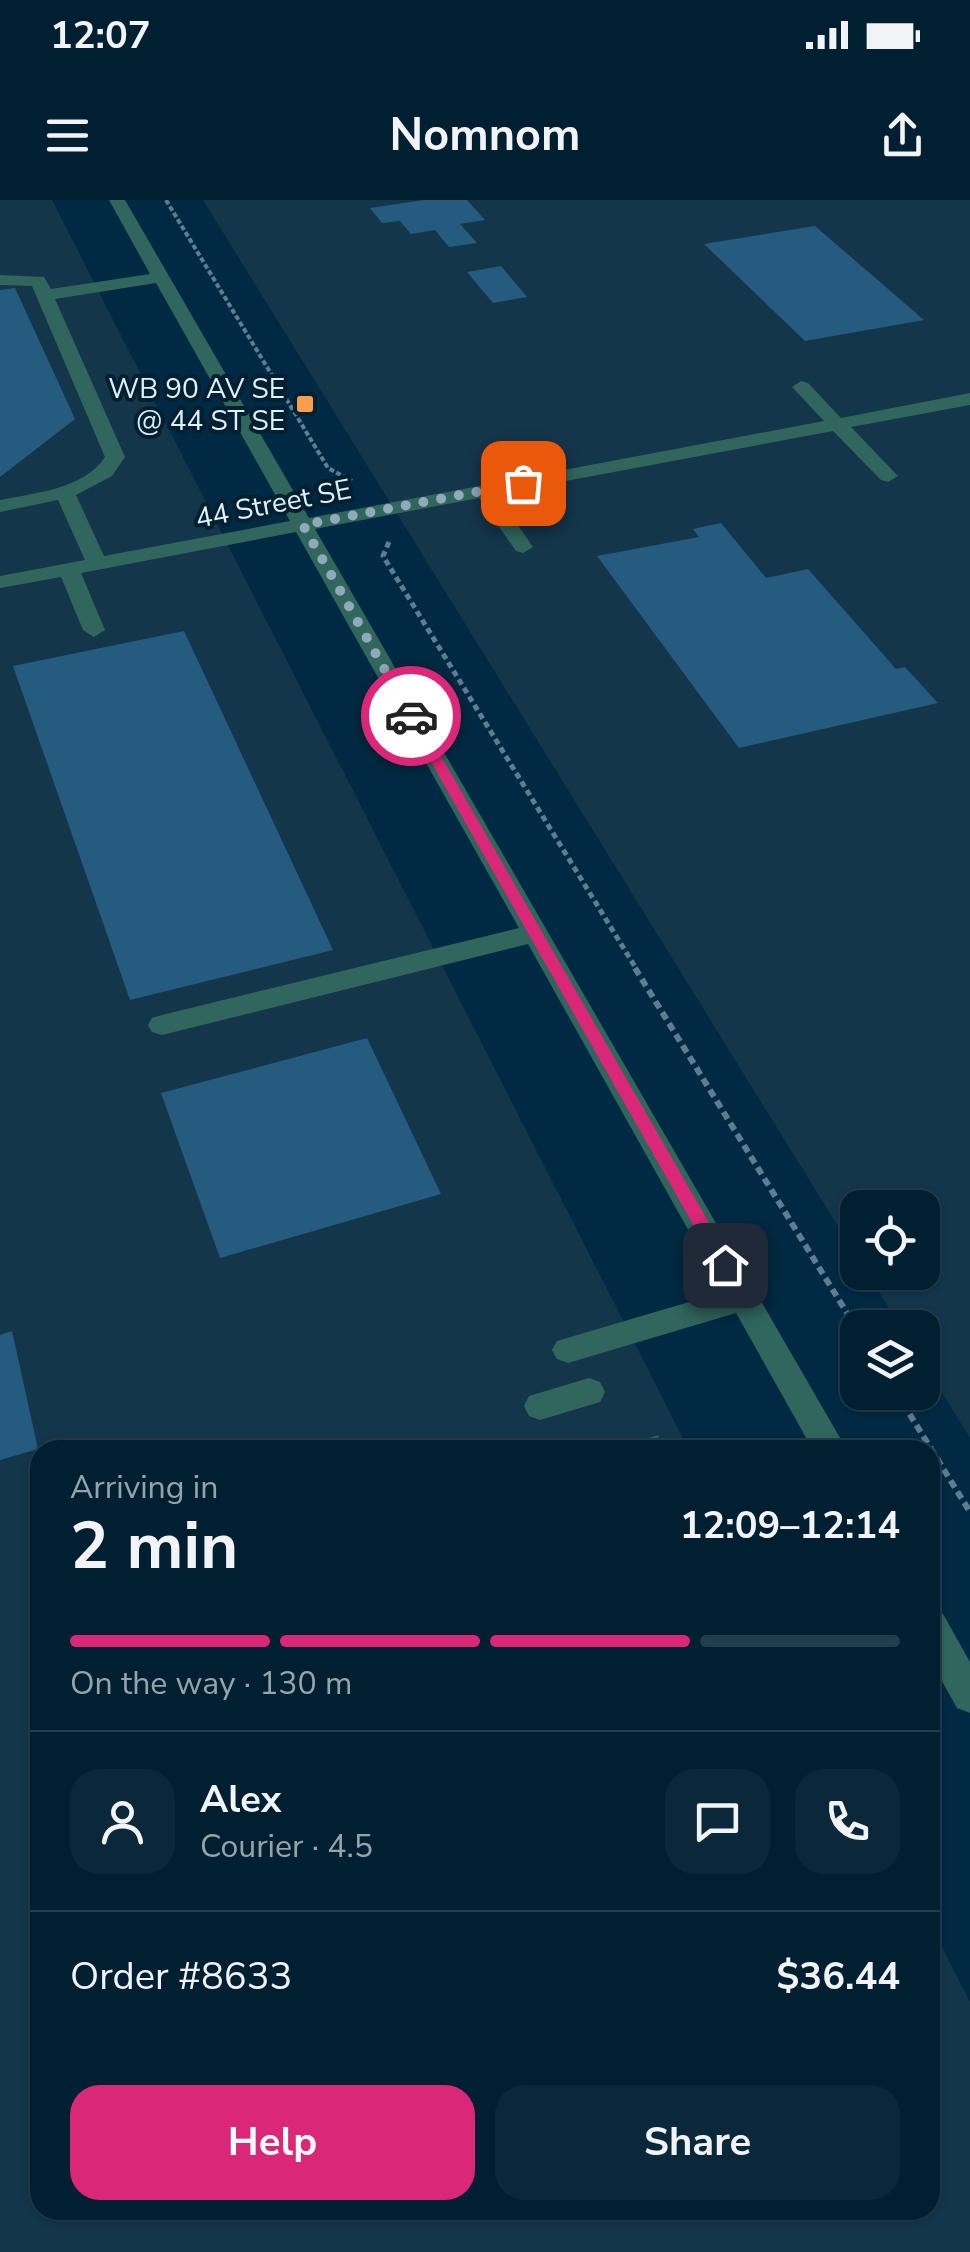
<!DOCTYPE html>
<meta charset="utf-8">
<style>
body{margin:0;font-family:"Nunito Sans",sans-serif;background:#0a283a;color:#f1f3f6;height:100vh;display:flex;flex-direction:column;font-size:38px;white-space:nowrap}
*{box-sizing:border-box;margin:0}
p{font-size:32px;color:#95a3ac}
.icon{flex:none;width:55px;height:55px;fill:none;stroke:currentColor;stroke-width:2;stroke-linecap:round;stroke-linejoin:round}
.map{position:relative;flex:1;overflow:hidden}
.details{position:absolute;left:30px;top:1240px;width:910px;height:780px;display:flex;flex-direction:column;background:#002032;border-radius:30px;box-shadow:0 2px 8px #0004,0 0 0 2px #223e4d}
.details>*{flex:none}
.fabs{position:absolute;left:840px;top:990px;display:grid;gap:20px}
.fabs a{display:grid;place-items:center;width:100px;height:100px;border-radius:20px;background:#002032;box-shadow:0 2px 8px #0004,0 0 0 2px #223e4d;font-size:50px}
.pin{position:absolute;display:grid;place-items:center;width:85px;height:85px;color:#fff;margin:-42px;border-radius:20px;box-shadow:0 5px 15px #0006}
.courier{position:absolute;display:grid;place-items:center;width:100px;height:100px;margin:-50px;border:8px solid #db2777;border-radius:50%;background:#fff;color:#222;box-shadow:0 2px 12px #0007}
.head em{font-style:normal;font-weight:700}
.head div{display:flex;flex-direction:column-reverse}
.head{display:flex;align-items:center;justify-content:space-between;height:170px;padding:0 40px}
h1{font-size:65px;font-weight:700;line-height:75px}
.bar{display:grid;grid-template-columns:repeat(4,1fr);gap:15px 10px;align-content:center;height:120px;padding:0 40px}
.bar i{height:12px;border-radius:8px;background:#223e4d}
.bar .current{background:#db2777}
.bar p{grid-column:span 4}
.line{display:flex;align-items:center;gap:25px;padding:0 40px;border-top:2px solid #223e4d}
.line div{flex:1}
.round{display:grid;place-items:center;flex:none;width:105px;height:105px;border-radius:30px;background:#0a283a}
.cta{display:flex;gap:20px;margin-top:auto;padding:20px 40px}
.cta a{flex:1;height:115px;border-radius:30px;background:#db2777;color:#fff;font-size:40px;font-weight:700;line-height:115px;text-align:center}
.cta a+a{background:#0a283a;color:#f1f3f6}
.status{display:flex;justify-content:space-between;align-items:center;height:70px;padding:0 50px;background:#002032;direction:ltr}
.status svg{height:28px;fill:currentColor}
header{display:flex;justify-content:space-between;align-items:center;height:130px;padding:0 40px;background:#002032;font-size:45px;font-weight:700}
.map>svg:first-child{display:block}
.built{fill:#14364b}
.building{fill:#245b7e}
.lines{fill:none;stroke-linecap:round;stroke-linejoin:round}
.path-far2{stroke:#5e7d91;stroke-width:4;stroke-dasharray:5 2.5;stroke-linecap:butt}
.path-far1{stroke:#5e7d91;stroke-width:5;stroke-dasharray:6 4;stroke-linecap:butt}
.path{stroke:#5e7d91;stroke-width:6;stroke-dasharray:8 5;stroke-linecap:butt}
.minor{fill:#31665c;fill-rule:evenodd}
.route{fill:#db2777}
.done{stroke:#91aabb;stroke-width:10;stroke-dasharray:0 18}
.poi-dot{fill:#fa9f4e;stroke:#032031;stroke-width:4}
.labels{text-anchor:middle;stroke-width:8;stroke-linejoin:round;paint-order:stroke}
.far-poi-label{font-size:28px;fill:#dfeffb;stroke:#032031;text-anchor:end}
.far-street-label{font-size:28px;fill:#dfeffb;stroke:#032031}
</style>
<div class="status"><b>12:07</b><svg viewBox="0 0 49 12"><path d="M0 12V9h3v3zM5 12V6h3v6zM10 12V3h3v9zM15 12V0h3v12zM26 1h20v11H26zM47 4h2v5h-2z"/></svg></div>
<header><svg class="icon" aria-label="menu" viewBox="0 0 24 24"><path d="M4 6h16M4 12h16M4 18h16"/></svg>Nomnom<svg class="icon" aria-label="share" viewBox="0 0 24 24"><path d="M12 15V3M7 8l5-5 5 5M5 13v7h14v-7"/></svg></header>
<div class="map">
<svg width="970" height="2052" viewBox="0 0 970 2052">
<rect width="100%" height="100%" fill="#002a43"/>
<path class="built" d="M0,0H52L689,1250H40V2010H930V1723L970,1802V2052H0Z
M203,0H970V1238L923,1162L922,1128L901,1127L867,1073L922,1072V1008H858L857,1057Z"/>
<path class="building" d="M424,0H467L485,20L460,24L477,43L449,47L435,30L411,34L400,21L382,23L370,8Z
M815,26L924,120L805,141L704,44Z
M501,66L527,97L493,103L467,72Z
M15,88L75,219L0,277V90Z
M721,323L766,378L808,369L896,469L905,467L938,503L739,548L597,356L699,337L693,329Z
M184,431L333,750L130,800L13,466Z
M367,838L441,994L220,1058L161,893Z
M12,1131L38,1249L0,1260V1135Z
M658,1235L665,1250H612V1249Z"/>
<g class="lines">
<path class="path-far2" d="M166,0L328,268L352,281"/>
<path class="path-far1" d="M389,342L383,356L637,770"/>
<path class="path" d="M635,768L858,1131
M896,1192L970,1312"/>
<path class="minor" d="M109,0H125L309,318L824,221L792,187L801,181L808,183L841,218L970,193V205L851,227L898,276L888,282L881,280L833,231L496,294L533,347L523,353L516,351L479,298L315,329L847,1250H813L736,1113L568,1163L557,1159L552,1150L557,1141L723,1092L528,744L162,835L152,832L148,825L152,818L162,815L519,728L296,332L81,373L105,430L94,437L83,430L61,377L0,388V376L85,360L58,300L0,312V300C35,293 84,289 105,257L32,86L0,85V75L44,77L51,89L150,74ZM156,83L290,321L104,356L76,295L112,276L125,257L55,99Z
M589,1178L600,1182L605,1192L600,1202L540,1220L529,1216L524,1206L529,1196Z
M930,1410L943,1414L970,1462V1513L957,1508L930,1460Z"/>
</g>
<path class="route" d="M411,512L418,516L731,1061V1070H719L405,516Z"/>
<g class="lines">
<path class="done" d="M411,516L303,325L523,283"/>
</g>
<rect class="poi-dot" x="295" y="194" width="20" height="20" rx="5"/>
<g class="labels">
<g class="far-poi-label">
<text x="285" y="198">WB 90 AV SE<tspan x="285" dy="32">@ 44 ST SE</tspan></text>
</g>
<g class="far-street-label">
<text transform="translate(273 303) rotate(-11)" y="10">44 Street SE</text>
</g>
</g>
</svg>
<div class="fabs">
<a><svg class="icon" aria-label="locate" viewBox="0 0 24 24"><circle cx="12" cy="12" r="6"/><path d="M12 2v4M12 18v4M2 12h4M18 12h4"/></svg></a>
<a><svg class="icon" aria-label="layers" viewBox="0 0 24 24"><path d="M12 4l9 5-9 5-9-5zM3 14l9 5 9-5"/></svg></a>
</div>
<div class="pin" style="left:523px;top:283px;background:#ea580c"><svg class="icon" aria-label="bag" viewBox="0 0 24 24"><path d="M5 8h14l-1 12H6zM9 8a3 3 0 0 1 6 0"/></svg></div>
<div class="pin" style="left:725px;top:1065px;background:#1f2937"><svg class="icon" aria-label="home" viewBox="0 0 24 24"><path d="M3 11l9-7 9 7M6 9v11h12V9"/></svg></div>
<div class="courier" style="left:411px;top:516px"><svg class="icon" aria-label="car" viewBox="0 0 24 24"><path d="M5 17H2v-5l4-1 3-4h7l3 4 3 1v5h-3M9 17h6M6 11h13"/><circle cx="7" cy="17" r="2"/><circle cx="17" cy="17" r="2"/></svg></div>
<section class="details">
<div class="head"><div><h1>2 min</h1><p>Arriving in</p></div><em>12:09–12:14</em></div>
<div class="bar"><i class="current"></i><i class="current"></i><i class="current"></i><i></i><p>On the way · 130 m</p></div>
<div class="line" style="height:180px"><a class="round"><svg class="icon" aria-label="person" viewBox="0 0 24 24"><circle cx="12" cy="8" r="4"/><path d="M4 21q1-7 8-7t8 7"/></svg></a><div><b>Alex</b><p>Courier · 4.5</p></div><a class="round"><svg class="icon" aria-label="chat" viewBox="0 0 24 24"><path d="M4 5h16v11H9l-5 4z"/></svg></a><a class="round"><svg class="icon" aria-label="phone" viewBox="0 0 24 24"><path d="M5 4h4l2 5-3 2q2 4 5 5l2-3 5 2v4C11 20 4 13 5 4z"/></svg></a></div>
<div class="line" style="height:130px"><div>Order #8633</div><b>$36.44</b></div>
<div class="cta"><a>Help</a><a>Share</a></div>
</section>
</div>
